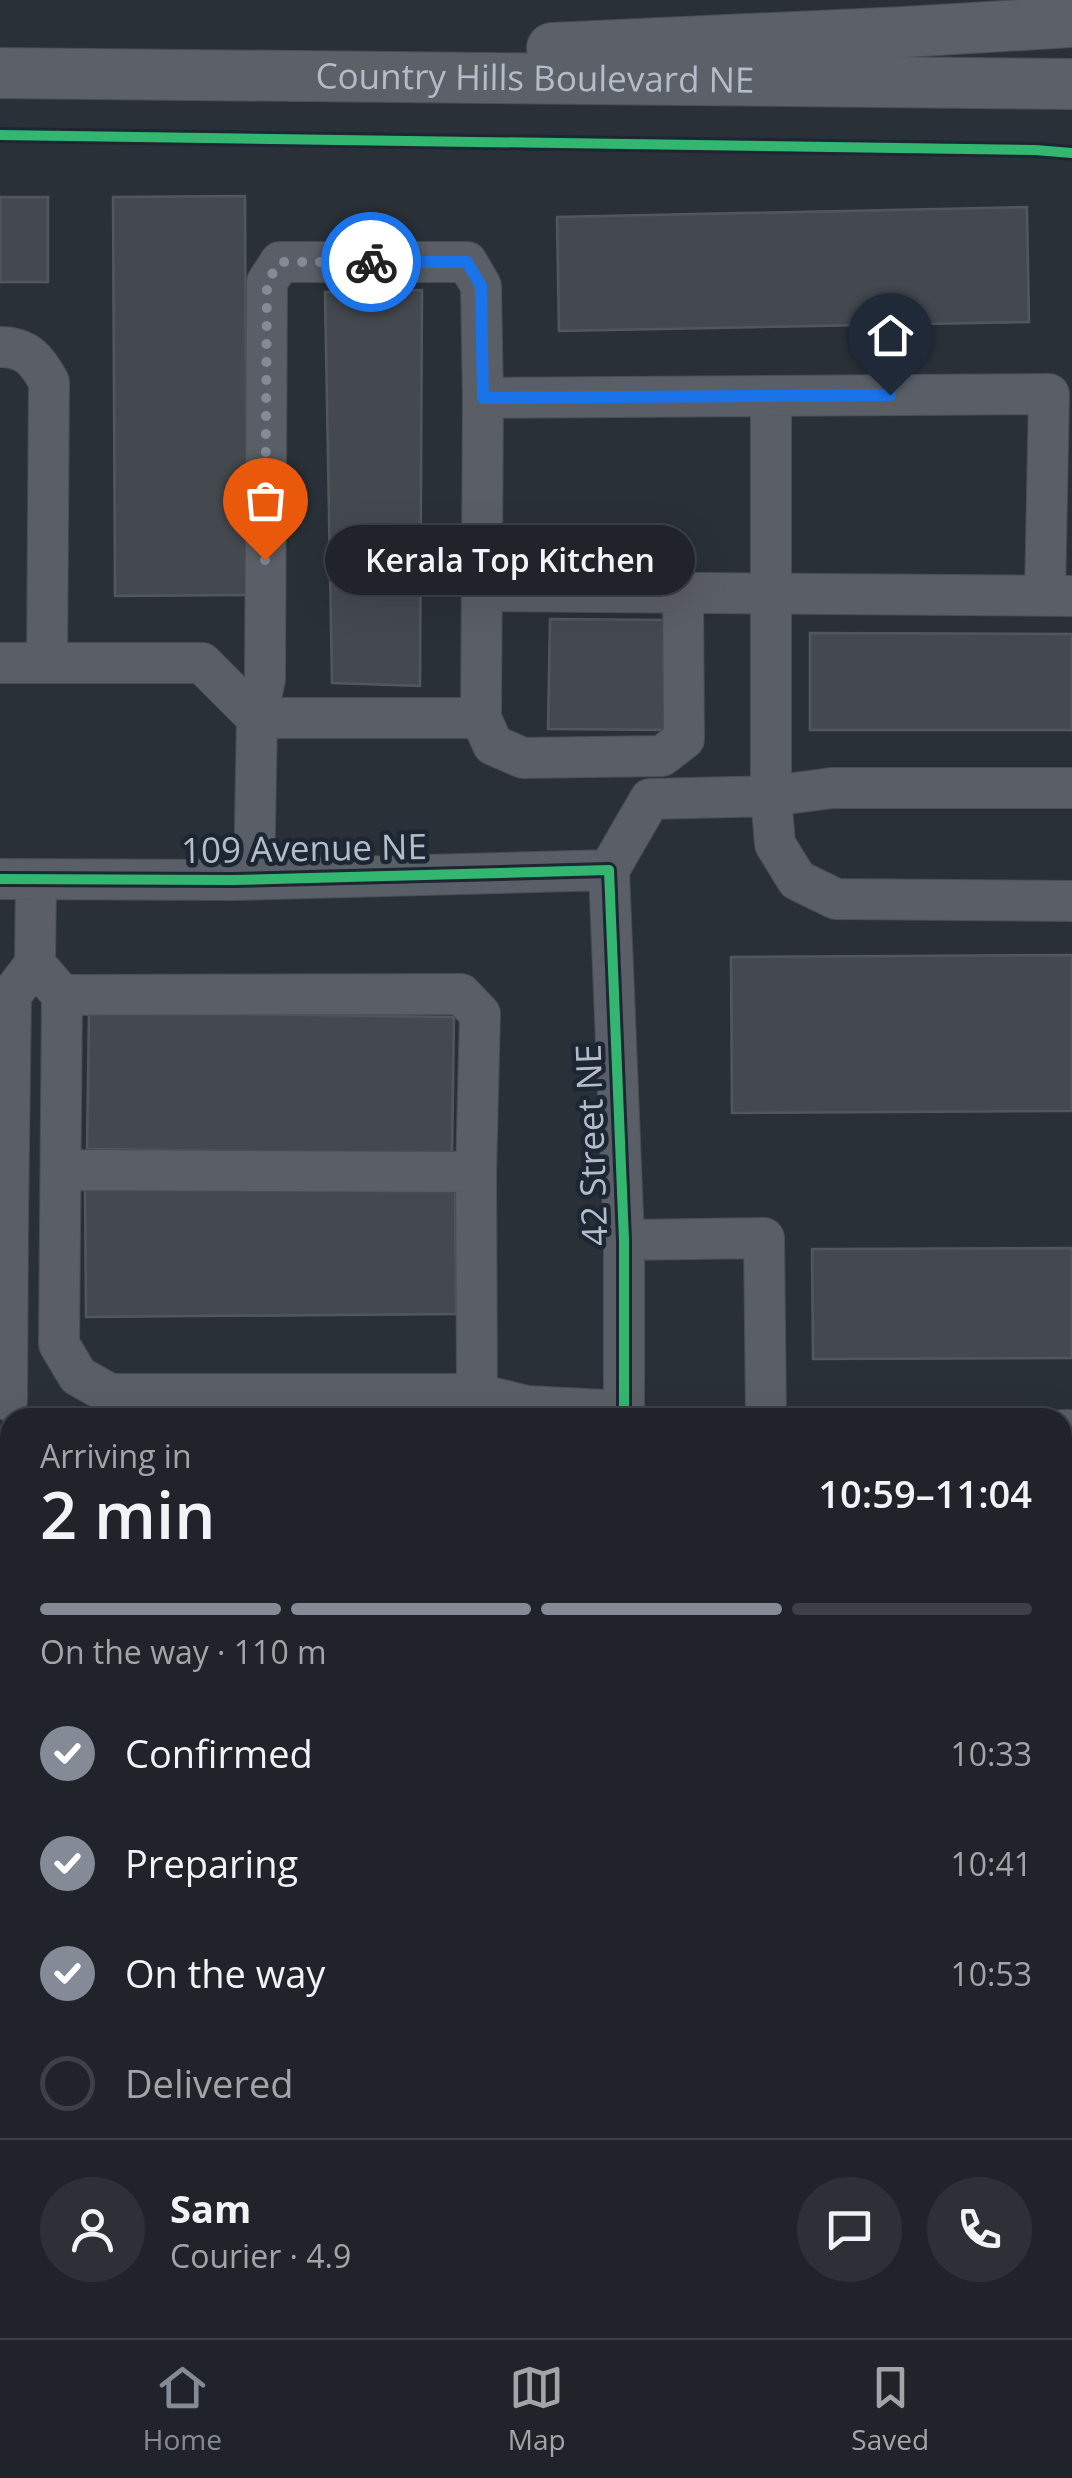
<!DOCTYPE html>
<meta charset="utf-8">
<style>
body{margin:0;font-family:"Open Sans",sans-serif;background:#2d3036;color:#f1f3f6;height:100vh;display:flex;flex-direction:column;font-size:38px;white-space:nowrap}
*{box-sizing:border-box;margin:0}
p{font-size:32px;color:#a2a4a8}
.icon{flex:none;width:55px;height:55px;fill:none;stroke:currentColor;stroke-width:2;stroke-linecap:round;stroke-linejoin:round}
.map{position:relative;flex:1;overflow:hidden}
.panel{position:absolute;left:0px;top:1408px;width:1072px;height:932px;display:flex;flex-direction:column;background:#20242a;border-radius:30px 30px 0 0;box-shadow:0 10px 40px #0002,0 0 0 2px #3d4147}
.panel>*{flex:none}
.pin{position:absolute;display:grid;place-items:center;width:85px;height:85px;color:#fff;margin:-102px -42px;border-radius:50% 50% 50% 0;rotate:-45deg;box-shadow:0 0 10px #0007}
.pin .icon{rotate:45deg}
.courier{position:absolute;display:grid;place-items:center;width:100px;height:100px;margin:-50px;border:8px solid #1a73e8;border-radius:50%;background:#fff;color:#222;box-shadow:0 2px 12px #0007}
.bubble{position:absolute;height:70px;border-radius:35px;background:#20242a;box-shadow:0 10px 40px #0002,0 0 0 2px #3d4147;font-size:32px;font-weight:600;line-height:70px;text-align:center}
.overview em{font-style:normal;font-weight:600}
.overview div{display:flex;flex-direction:column-reverse}
.overview{display:flex;align-items:center;justify-content:space-between;height:170px;padding:0 40px}
h1{font-size:65px;font-weight:600;line-height:75px}
.bar{display:grid;grid-template-columns:repeat(4,1fr);gap:15px 10px;align-content:center;height:120px;padding:0 40px}
.bar i{height:12px;border-radius:8px;background:#3d4147}
.bar .active{background:#848b96}
.bar p{grid-column:span 4}
.line{display:flex;align-items:center;gap:25px;padding:0 40px;border-top:2px solid #3d4147}
.line div{flex:1}
.round{display:grid;place-items:center;flex:none;width:105px;height:105px;border-radius:52px;background:#2d3036}
ol{padding:0 40px;list-style:none}
li{display:flex;align-items:center;gap:30px;height:110px}
li p{margin-inline-start:auto}
li .icon{padding:10px;border-radius:50%;background:#848b96;color:#fff;stroke-width:4}
li:last-child{color:#a2a4a8}
li i{width:55px;height:55px;border:5px solid #3d4147;border-radius:50%}
.dock{display:flex;justify-content:space-around;align-items:center;height:140px;border-top:2px solid #3d4147;background:#20242a;font-size:28px;color:#a2a4a8}
.dock a{display:grid;justify-items:center;gap:5px}
.dock .active{color:#848b96}
.map>svg:first-child{display:block}
.building{fill:#444950;stroke:#52575f;stroke-width:2.5}
.lines{fill:none;stroke-linecap:round;stroke-linejoin:round}
.minor-casing{stroke:#484c53;stroke-width:42}
.major-casing{stroke:#484c55;stroke-width:52}
.minor{stroke:#5a5e66;stroke-width:40}
.major{stroke:#5c6168;stroke-width:50}
.cycleway-casing{stroke:#1d2633;stroke-width:16}
.cycleway{stroke:#33b770;stroke-width:10}
.done{stroke:#848b96;stroke-width:10;stroke-dasharray:0 18}
.route{stroke:#1a73e8;stroke-width:12}
.labels{text-anchor:middle;stroke-width:9;stroke-linejoin:round;paint-order:stroke}
.street-label{font-size:35px;fill:#b4bcc9;stroke:#1d2633}
</style>
<div class="map">
<svg width="1072" height="2338" viewBox="0 0 1072 2338">
<rect width="100%" height="100%" fill="#2a3038"/>
<path class="building" d="M245,196L247,595L115,596L113,197Z
M0,197H48V282H0Z
M1027,207L1029,322L559,331L557,217Z
M422,290L420,686L332,683L325,292Z
M550,619L666,620L665,730L548,729Z
M810,633L1072,634V730H810Z
M1072,955V1111L732,1113L731,957Z
M89,1012L454,1017L452,1154L87,1149Z
M455,1185L456,1314L86,1317L85,1188Z
M1072,1248V1358L813,1359L812,1249Z
M1062,1496H1072V1616H1062Z
M1062,1899L1072,1900V2013H1062Z"/>
<g class="lines">
<defs>
<path id="minor" d="M0,347C27,347 37,360 49,382L47,663
M771,396V796L832,788H1072
M483,398L1049,394L1045,595
M481,591L1071,596
M0,663H202L257,718H481L483,398L481,286L467,262H280L267,282L265,679L257,718L254,879
M481,718L493,745L523,758L662,756L684,739L683,593
M609,870L650,799L771,796L775,844L797,880L836,899L1072,901
M609,870L624,1240V1418
M0,879L233,880L609,870
M36,880L35,964L62,995L59,1344L78,1376L110,1394H477L527,1406L624,1411
M62,995L461,994L480,1014L476,1172L477,1394
M61,1170L476,1172
M0,1220H8L7,1400
M8,1220L11,995L35,964
M624,1240L764,1238L766,1418
M1062,1430H1072
M1062,1645H1072
M0,1709L3,1832L0,1840
M1062,2133H1072
M0,2161L10,2166
M147,2338L150,2330"/>
<g id="major">
<path d="M552,48L904,32L1072,22"/>
<path id="s1" d="M0,73L1072,84"/>
</g>
</defs>
<use href="#minor" class="minor-casing"/>
<use href="#major" class="major-casing"/>
<use href="#minor" class="minor"/>
<use href="#major" class="major"/>
<defs>
<path id="cycleway" d="M0,135L1035,150L1072,153
M0,879L233,880L609,870L624,1240V1418"/>
</defs>
<use href="#cycleway" class="cycleway-casing"/>
<use href="#cycleway" class="cycleway"/>
</g>
<g class="lines">
<path class="done" d="M265,560L267,282L280,262H371"/>
<path class="route" d="M371,262H467L481,286L483,398L890,395"/>
</g>
<g class="labels">
<g class="street-label">
<text dy="12" stroke="none"><textPath href="#s1" startOffset="535">Country Hills Boulevard NE</textPath></text>
<text transform="translate(304 849) rotate(-1)" y="12">109 Avenue NE</text>
<text transform="translate(592 1145) rotate(-92)" y="12">42 Street NE</text>
</g>
</g>
</svg>
<div class="pin" style="left:265px;top:560px;background:#ea580c"><svg class="icon" aria-label="bag" viewBox="0 0 24 24"><path d="M5 8h14l-1 12H6zM9 8a3 3 0 0 1 6 0"/></svg></div>
<div class="pin" style="left:890px;top:395px;background:#1f2937"><svg class="icon" aria-label="home" viewBox="0 0 24 24"><path d="M3 11l9-7 9 7M6 9v11h12V9"/></svg></div>
<div class="courier" style="left:371px;top:262px"><svg class="icon" aria-label="bike" viewBox="0 0 24 24"><circle cx="6" cy="16" r="4"/><circle cx="18" cy="16" r="4"/><path d="M6 16l4-8h5l3 8M10 8l3 8H6M13 5h3"/></svg></div>
<div class="bubble" style="left:325px;top:525px;width:370px">Kerala Top Kitchen</div>
<section class="panel">
<div class="overview"><div><h1>2 min</h1><p>Arriving in</p></div><em>10:59–11:04</em></div>
<div class="bar"><i class="active"></i><i class="active"></i><i class="active"></i><i></i><p>On the way · 110 m</p></div>
<ol>
<li><svg class="icon" aria-label="check" viewBox="0 0 24 24"><path d="M5 12l5 5 9-10"/></svg>Confirmed<p>10:33</p></li>
<li><svg class="icon" aria-label="check" viewBox="0 0 24 24"><path d="M5 12l5 5 9-10"/></svg>Preparing<p>10:41</p></li>
<li><svg class="icon" aria-label="check" viewBox="0 0 24 24"><path d="M5 12l5 5 9-10"/></svg>On the way<p>10:53</p></li>
<li><i></i>Delivered</li>
</ol>
<div class="line" style="height:180px"><a class="round"><svg class="icon" aria-label="person" viewBox="0 0 24 24"><circle cx="12" cy="8" r="4"/><path d="M4 21q1-7 8-7t8 7"/></svg></a><div><b>Sam</b><p>Courier · 4.9</p></div><a class="round"><svg class="icon" aria-label="chat" viewBox="0 0 24 24"><path d="M4 5h16v11H9l-5 4z"/></svg></a><a class="round"><svg class="icon" aria-label="phone" viewBox="0 0 24 24"><path d="M5 4h4l2 5-3 2q2 4 5 5l2-3 5 2v4C11 20 4 13 5 4z"/></svg></a></div>
</section>
</div>
<nav class="dock">
<a class="active"><svg class="icon" aria-label="home" viewBox="0 0 24 24"><path d="M3 11l9-7 9 7M6 9v11h12V9"/></svg>Home</a>
<a><svg class="icon" aria-label="map" viewBox="0 0 24 24"><path d="M3 6l6-2 6 2 6-2v14l-6 2-6-2-6 2zM9 4v14M15 6v14"/></svg>Map</a>
<a><svg class="icon" aria-label="saved" viewBox="0 0 24 24"><path d="M7 4h10v16l-5-4-5 4z"/></svg>Saved</a>
</nav>
